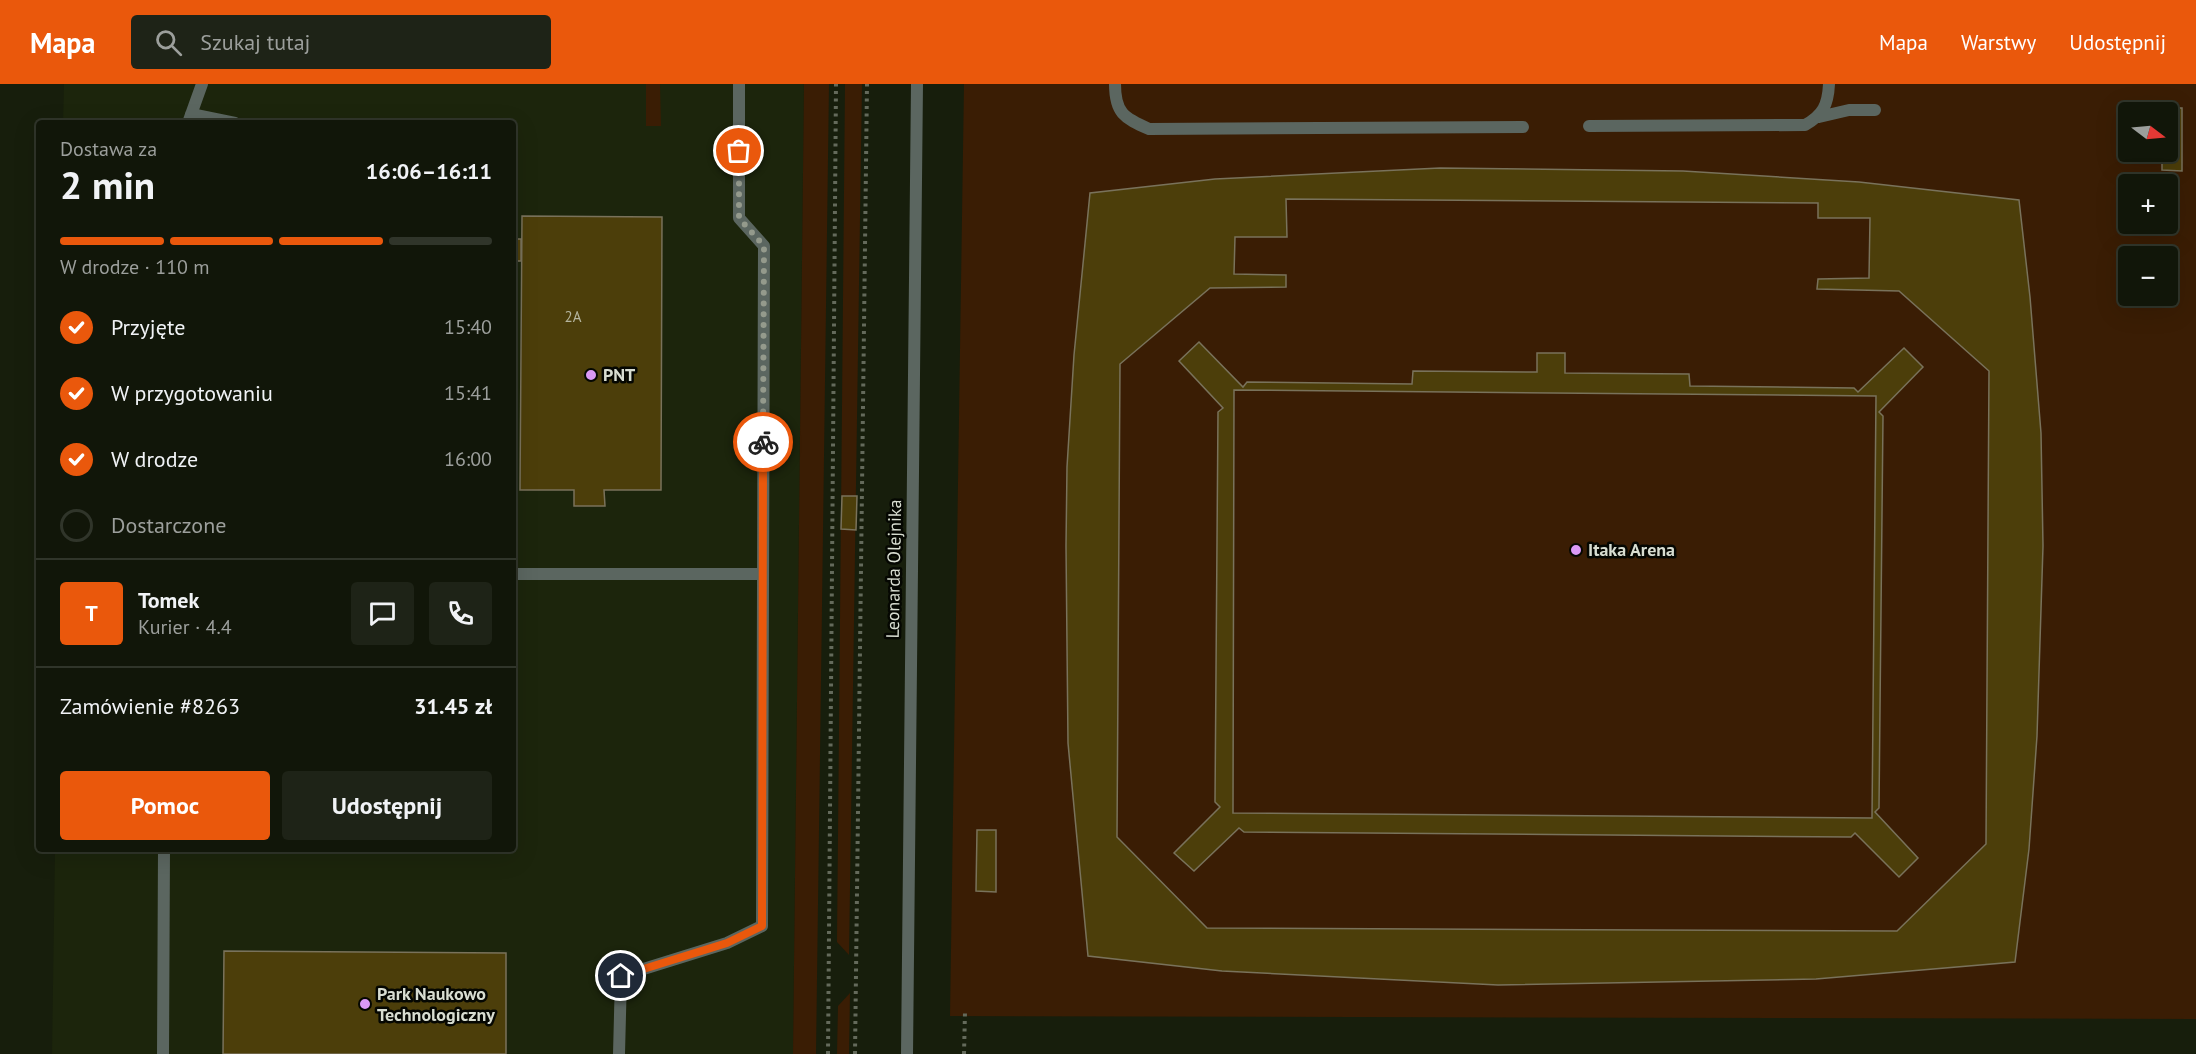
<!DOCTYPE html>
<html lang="pl">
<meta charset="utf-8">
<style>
body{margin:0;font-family:"PT Sans",sans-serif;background:#1e2317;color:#f1f3f6;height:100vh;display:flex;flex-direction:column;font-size:22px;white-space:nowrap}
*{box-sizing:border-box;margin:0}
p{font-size:20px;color:#9c9f9c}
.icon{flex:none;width:33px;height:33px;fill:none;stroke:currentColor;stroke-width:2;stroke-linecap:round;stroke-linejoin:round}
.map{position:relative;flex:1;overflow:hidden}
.details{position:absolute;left:36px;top:36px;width:480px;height:732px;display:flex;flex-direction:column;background:#111609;border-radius:6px;box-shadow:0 6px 24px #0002,0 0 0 2px #30352a}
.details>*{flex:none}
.needle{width:39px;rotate:106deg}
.tools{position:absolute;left:2118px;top:18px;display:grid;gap:12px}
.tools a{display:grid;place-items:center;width:60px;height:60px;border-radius:6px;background:#111609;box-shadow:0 6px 24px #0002,0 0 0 2px #30352a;font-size:30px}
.pin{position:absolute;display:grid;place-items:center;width:51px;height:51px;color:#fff;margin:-26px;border:3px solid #fff;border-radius:50%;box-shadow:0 2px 6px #0007}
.courier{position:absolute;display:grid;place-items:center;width:60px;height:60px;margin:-30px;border:4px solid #ea580c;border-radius:50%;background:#fff;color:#222;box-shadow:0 2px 8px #0007}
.headline em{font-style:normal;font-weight:600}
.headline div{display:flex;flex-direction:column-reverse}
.headline{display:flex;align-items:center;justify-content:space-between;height:102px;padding:0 24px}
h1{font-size:39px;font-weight:600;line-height:45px}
.bar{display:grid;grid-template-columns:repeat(4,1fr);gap:9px 6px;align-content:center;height:72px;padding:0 24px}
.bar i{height:8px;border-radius:4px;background:#30352a}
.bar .selected{background:#ea580c}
.bar p{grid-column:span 4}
.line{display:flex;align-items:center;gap:15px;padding:0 24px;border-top:2px solid #30352a}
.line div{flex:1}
.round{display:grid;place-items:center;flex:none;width:63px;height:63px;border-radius:6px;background:#1e2317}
ol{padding:0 24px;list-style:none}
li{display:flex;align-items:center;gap:18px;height:66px}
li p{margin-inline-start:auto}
li .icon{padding:6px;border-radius:50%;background:#ea580c;color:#fff;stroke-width:4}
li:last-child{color:#9c9f9c}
li i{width:33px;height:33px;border:3px solid #30352a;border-radius:50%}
.cta{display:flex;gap:12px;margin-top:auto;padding:12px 24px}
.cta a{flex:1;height:69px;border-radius:6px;background:#ea580c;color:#fff;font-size:24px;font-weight:600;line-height:69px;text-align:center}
.cta a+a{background:#1e2317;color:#f1f3f6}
header{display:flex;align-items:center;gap:36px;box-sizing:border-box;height:84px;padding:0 30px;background:#ea580c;color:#fff}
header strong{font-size:28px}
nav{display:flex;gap:33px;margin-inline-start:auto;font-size:21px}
.search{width:420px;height:54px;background:#1e2317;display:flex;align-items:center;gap:15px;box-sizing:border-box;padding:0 21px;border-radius:6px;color:#9c9f9c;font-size:22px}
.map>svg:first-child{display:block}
.built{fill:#1c250c}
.green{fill:#3a1d04;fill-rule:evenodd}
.building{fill:#4c3e0a;stroke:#79725b;stroke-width:1.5;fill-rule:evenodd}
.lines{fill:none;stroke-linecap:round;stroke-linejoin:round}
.path{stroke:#646a5b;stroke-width:4;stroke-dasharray:3 4.5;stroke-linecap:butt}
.service{stroke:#5b6660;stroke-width:12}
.done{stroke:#949a8c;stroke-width:6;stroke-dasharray:0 10.8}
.route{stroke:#ea580c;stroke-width:8}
.poi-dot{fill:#db99f5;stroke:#050702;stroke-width:2}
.labels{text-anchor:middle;stroke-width:5;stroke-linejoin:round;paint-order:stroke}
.number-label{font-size:15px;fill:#b5b59f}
.poi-label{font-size:18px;font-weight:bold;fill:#d8ddd1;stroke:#050702;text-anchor:start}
.street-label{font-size:18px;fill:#d8ddd1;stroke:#050702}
</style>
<header>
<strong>Mapa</strong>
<div class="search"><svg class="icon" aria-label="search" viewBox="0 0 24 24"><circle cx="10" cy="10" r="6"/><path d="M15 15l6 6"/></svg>Szukaj tutaj</div>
<nav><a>Mapa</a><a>Warstwy</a><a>Udostępnij</a></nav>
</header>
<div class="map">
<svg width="2196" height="970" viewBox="0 0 2196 970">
<rect width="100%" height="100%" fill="#171e0c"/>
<path class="built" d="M64,0H804L793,970H52L55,765H513V39H63Z"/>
<path class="green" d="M646,0H660L661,42H646Z
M804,0H829L816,970H793Z
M845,0H862L849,871L837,858Z
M964,0H2196V935L950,932ZM2128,28H2168V68H2128ZM2128,100H2168V140H2128ZM2128,172H2168V212H2128Z
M850,909L849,970H837L838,922Z"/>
<path class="building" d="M2163,24H2182V87L2162,86V68H2168V28H2163Z
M1440,84L1683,87L1859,98L2019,116L2030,213L2041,349L2043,462L2037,652L2029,765L2015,878L1816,895L1498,901L1222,887L1088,872L1068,659L1066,462L1067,383L1074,271L1090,109L1215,95ZM1234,306L1876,312L1872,734L1233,729Z
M1286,115L1818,119V134H1870L1869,194L1818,195L1817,205L1899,207L1989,287L1986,760L1897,847L1207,844L1117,753L1120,280L1210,204L1286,203V191L1234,190L1235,153H1287ZM1199,258L1243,303L1247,298L1412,300L1413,287L1537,288V269H1565V289L1689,290L1690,302L1854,304L1858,308L1904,264L1923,283L1879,328L1883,332L1879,724L1875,728L1918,774L1899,793L1855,749L1851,753L1244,748L1239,744L1194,787L1174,769L1220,723L1215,718L1218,328L1223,324L1179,277Z
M522,132L662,133L661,406H604L605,422H574V406H520Z
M513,155H521V177H513Z
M842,412H857L856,446L841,445Z
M977,746H996V808L976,807Z
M224,867L506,869V970H223Z"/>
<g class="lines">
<path class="path" d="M828,970L836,0
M855,970L867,0
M964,970L965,928"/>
<path class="service" d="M1115,0C1115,29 1124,34 1149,45L1523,43
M191,30L235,39
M1819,33L1849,26H1875
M188,39L202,0
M1589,42L1805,41C1823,31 1828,21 1829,0
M513,490H762
M163,970L164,765
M619,970L621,892L727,859L762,842L764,162L739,134V0
M907,970L917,0"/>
</g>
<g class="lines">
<path class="done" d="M739,67V134L764,162L763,358"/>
<path class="route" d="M621,892L727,859L762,842L763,358"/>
</g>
<g class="poi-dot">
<circle cx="591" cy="291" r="6"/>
<circle cx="1576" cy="466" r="6"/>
<circle cx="365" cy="920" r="6"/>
</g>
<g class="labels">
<g class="number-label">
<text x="573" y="238">2A</text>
</g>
<g class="poi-label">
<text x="603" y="297">PNT</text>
<text x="1588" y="472">Itaka Arena</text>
<text x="377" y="916">Park Naukowo<tspan x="377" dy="21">Technologiczny</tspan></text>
</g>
<g class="street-label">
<text transform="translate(894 485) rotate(-89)" y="6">Leonarda Olejnika</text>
</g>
</g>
</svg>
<div class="tools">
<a><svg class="needle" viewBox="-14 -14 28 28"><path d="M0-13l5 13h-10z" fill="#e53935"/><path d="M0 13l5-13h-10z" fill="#9c9f9c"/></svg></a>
<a>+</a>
<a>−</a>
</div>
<div class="pin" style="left:739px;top:67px;background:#ea580c"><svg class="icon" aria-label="bag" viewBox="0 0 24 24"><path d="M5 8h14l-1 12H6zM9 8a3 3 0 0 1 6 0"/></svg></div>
<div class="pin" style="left:621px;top:892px;background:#1f2937"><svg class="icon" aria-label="home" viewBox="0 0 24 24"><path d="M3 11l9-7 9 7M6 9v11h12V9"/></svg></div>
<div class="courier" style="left:763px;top:358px"><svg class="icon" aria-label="bike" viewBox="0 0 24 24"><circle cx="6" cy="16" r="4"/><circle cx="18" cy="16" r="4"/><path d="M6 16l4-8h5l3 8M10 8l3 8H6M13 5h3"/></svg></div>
<section class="details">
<div class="headline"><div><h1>2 min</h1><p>Dostawa za</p></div><em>16:06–16:11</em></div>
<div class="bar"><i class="selected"></i><i class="selected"></i><i class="selected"></i><i></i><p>W drodze · 110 m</p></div>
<ol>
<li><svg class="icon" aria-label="check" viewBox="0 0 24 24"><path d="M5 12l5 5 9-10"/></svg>Przyjęte<p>15:40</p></li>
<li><svg class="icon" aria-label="check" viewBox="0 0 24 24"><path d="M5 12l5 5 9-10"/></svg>W przygotowaniu<p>15:41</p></li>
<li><svg class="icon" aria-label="check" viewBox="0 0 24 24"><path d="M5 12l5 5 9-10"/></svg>W drodze<p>16:00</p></li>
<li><i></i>Dostarczone</li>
</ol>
<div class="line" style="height:108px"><b class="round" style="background:#ea580c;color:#fff">T</b><div><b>Tomek</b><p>Kurier · 4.4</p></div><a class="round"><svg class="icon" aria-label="chat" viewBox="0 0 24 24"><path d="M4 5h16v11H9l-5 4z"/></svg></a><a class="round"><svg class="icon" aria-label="phone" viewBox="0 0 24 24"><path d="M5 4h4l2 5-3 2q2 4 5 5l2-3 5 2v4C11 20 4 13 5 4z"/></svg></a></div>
<div class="line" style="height:78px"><div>Zamówienie #8263</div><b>31.45 zł</b></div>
<div class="cta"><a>Pomoc</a><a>Udostępnij</a></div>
</section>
</div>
